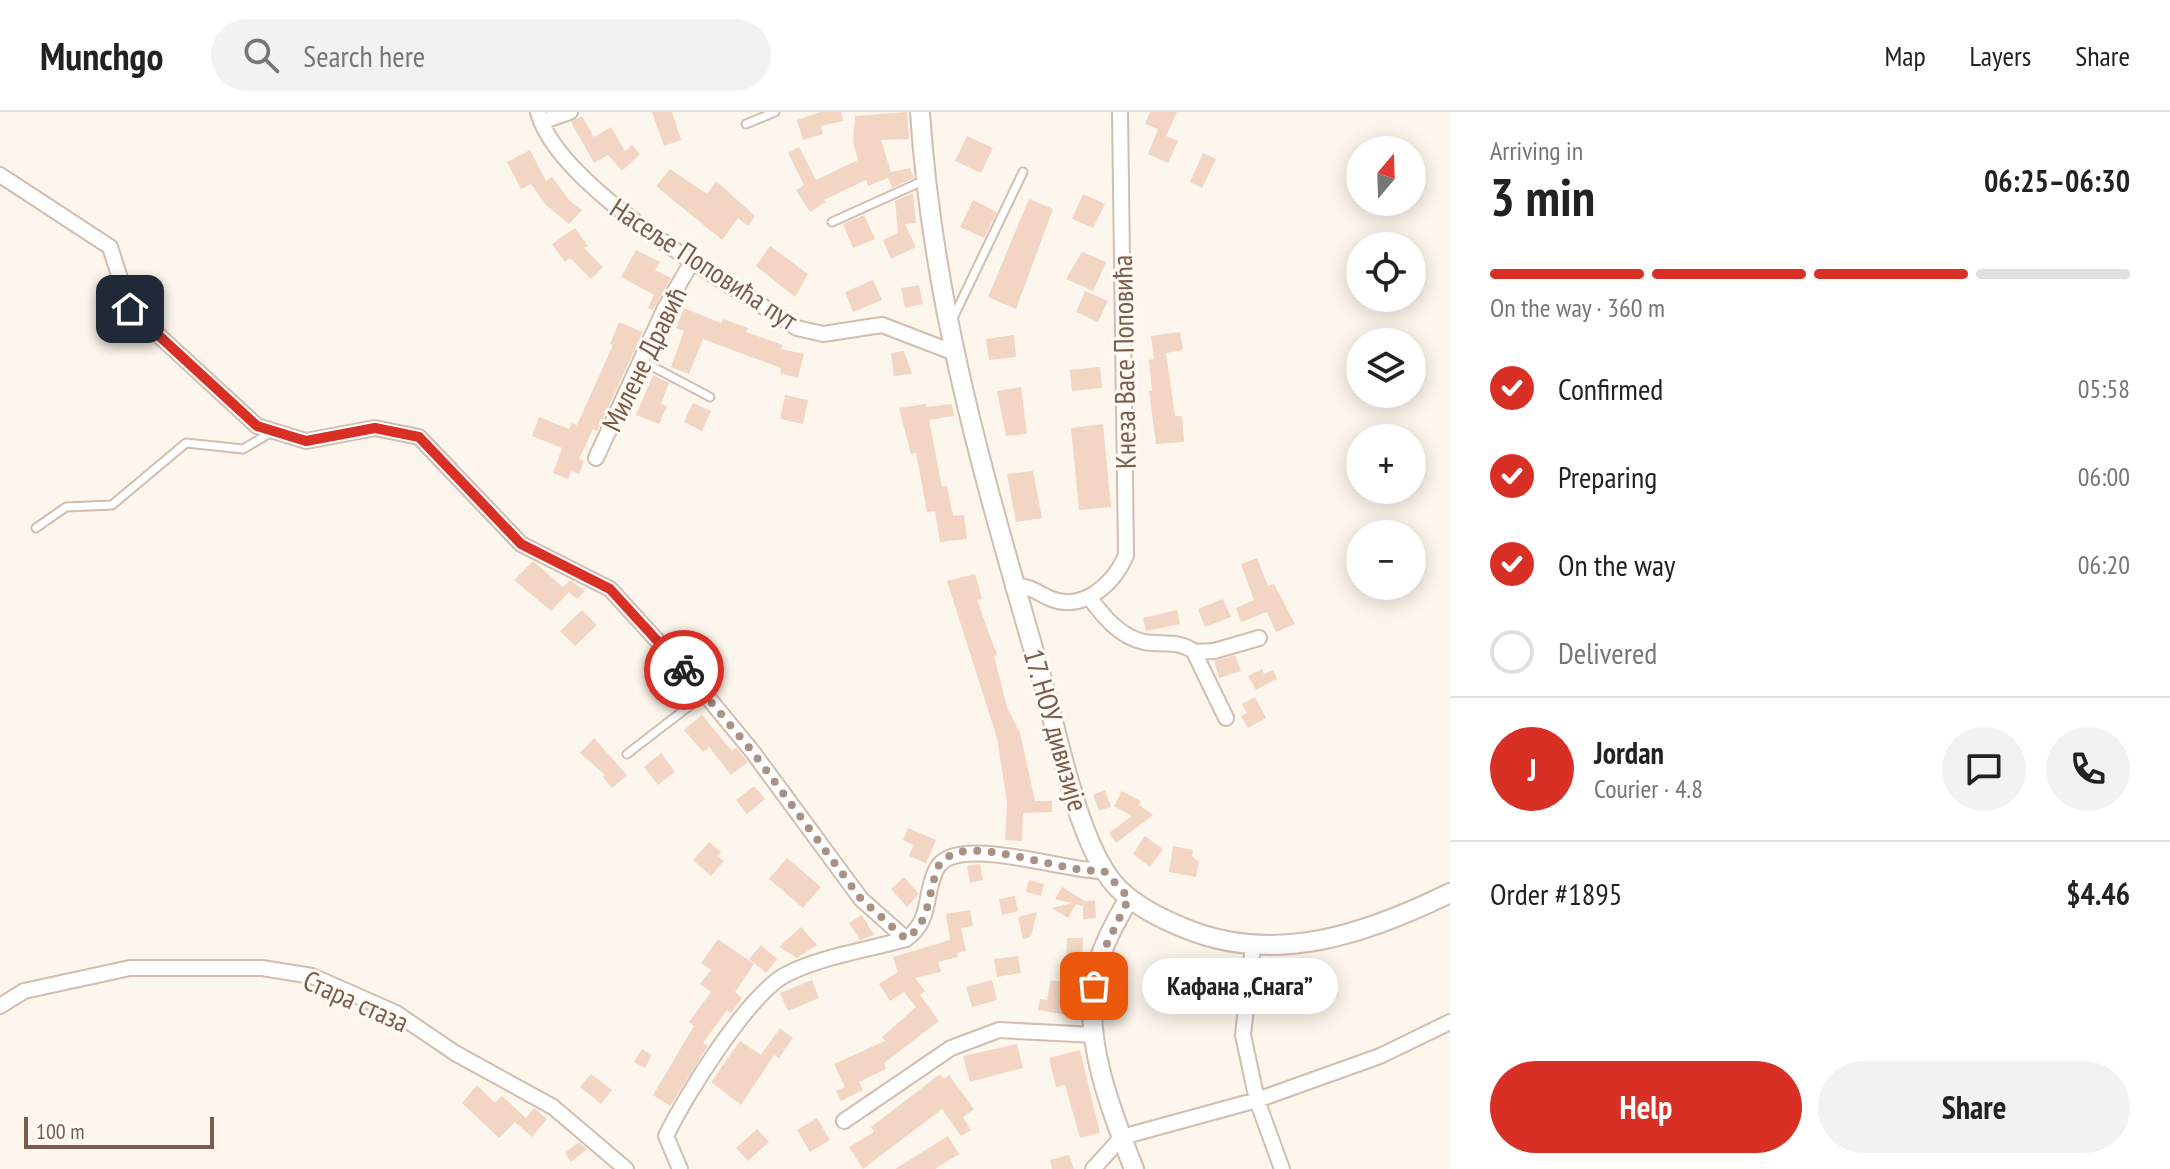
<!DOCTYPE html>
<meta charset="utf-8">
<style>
body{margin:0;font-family:"PT Sans Narrow",sans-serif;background:#f2f2f2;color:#222;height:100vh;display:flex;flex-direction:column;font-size:30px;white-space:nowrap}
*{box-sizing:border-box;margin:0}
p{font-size:26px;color:#767676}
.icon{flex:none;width:44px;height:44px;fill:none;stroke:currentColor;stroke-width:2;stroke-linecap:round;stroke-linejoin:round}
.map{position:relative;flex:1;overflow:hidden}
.drawer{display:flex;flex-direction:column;background:#fff;width:720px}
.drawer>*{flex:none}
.needle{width:52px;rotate:19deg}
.buttons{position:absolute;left:1346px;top:24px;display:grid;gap:16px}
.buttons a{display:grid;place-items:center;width:80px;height:80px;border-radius:50%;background:#fff;box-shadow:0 4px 20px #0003;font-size:40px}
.scale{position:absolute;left:24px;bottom:20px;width:190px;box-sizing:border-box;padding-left:8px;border:4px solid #7a5c4d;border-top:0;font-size:22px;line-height:28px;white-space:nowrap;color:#7a5c4d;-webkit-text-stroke:6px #fffaf3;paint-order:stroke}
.pin{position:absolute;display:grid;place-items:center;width:68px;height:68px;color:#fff;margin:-34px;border-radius:16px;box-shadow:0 4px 12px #0006}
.courier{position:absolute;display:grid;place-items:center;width:80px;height:80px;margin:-40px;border:6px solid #d93025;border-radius:50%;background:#fff;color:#222;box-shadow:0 2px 10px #0007}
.bubble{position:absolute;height:56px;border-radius:28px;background:#fff;box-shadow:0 4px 20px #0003;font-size:26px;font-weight:800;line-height:56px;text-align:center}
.summary em{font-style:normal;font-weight:800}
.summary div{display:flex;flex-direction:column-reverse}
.summary{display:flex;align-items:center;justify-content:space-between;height:136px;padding:0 40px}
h1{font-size:52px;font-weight:800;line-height:60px}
.bar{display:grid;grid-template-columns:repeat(4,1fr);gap:12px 8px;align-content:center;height:96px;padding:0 40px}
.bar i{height:10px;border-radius:6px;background:#e0e0e0}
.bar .active{background:#d93025}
.bar p{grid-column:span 4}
.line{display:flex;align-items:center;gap:20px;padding:0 40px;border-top:2px solid #e0e0e0}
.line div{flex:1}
.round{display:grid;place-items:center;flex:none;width:84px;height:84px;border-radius:42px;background:#f2f2f2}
ol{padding:0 40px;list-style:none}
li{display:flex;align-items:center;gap:24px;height:88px}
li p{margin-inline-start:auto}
li .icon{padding:8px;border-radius:50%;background:#d93025;color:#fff;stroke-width:4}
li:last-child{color:#767676}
li i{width:44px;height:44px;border:4px solid #e0e0e0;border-radius:50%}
.primary-button{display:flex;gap:16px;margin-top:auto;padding:16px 40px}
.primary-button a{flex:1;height:92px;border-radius:48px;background:#d93025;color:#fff;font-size:32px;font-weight:800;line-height:92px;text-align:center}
.primary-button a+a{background:#f2f2f2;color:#222}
header{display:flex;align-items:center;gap:48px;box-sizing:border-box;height:112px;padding:0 40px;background:#fff;border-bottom:2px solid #e0e0e0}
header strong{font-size:38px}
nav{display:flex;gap:44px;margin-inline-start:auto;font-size:28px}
.search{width:560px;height:72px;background:#f2f2f2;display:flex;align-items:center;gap:20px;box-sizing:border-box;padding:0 28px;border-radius:44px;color:#767676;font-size:30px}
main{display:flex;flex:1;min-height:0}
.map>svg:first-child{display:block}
.building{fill:#f3d5c3}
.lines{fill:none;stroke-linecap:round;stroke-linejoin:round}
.service-casing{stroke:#d1beb0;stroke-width:11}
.minor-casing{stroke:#d1beb0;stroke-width:18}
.tertiary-casing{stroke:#d1beb0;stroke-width:22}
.service{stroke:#fff;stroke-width:7}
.minor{stroke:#fff;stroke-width:14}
.tertiary{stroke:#fff;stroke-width:18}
.done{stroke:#a89285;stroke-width:8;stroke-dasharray:0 14.4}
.route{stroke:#d93025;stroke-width:10}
.labels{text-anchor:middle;stroke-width:6;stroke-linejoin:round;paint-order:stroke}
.street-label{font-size:28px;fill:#7a5c4d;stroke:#fffaf3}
</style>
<header>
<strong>Munchgo</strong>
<div class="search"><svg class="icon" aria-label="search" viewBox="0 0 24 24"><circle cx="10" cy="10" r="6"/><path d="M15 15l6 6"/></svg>Search here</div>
<nav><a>Map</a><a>Layers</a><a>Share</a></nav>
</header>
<main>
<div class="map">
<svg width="1450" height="1057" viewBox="0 0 1450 1057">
<rect width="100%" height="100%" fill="#fdf6ec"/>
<path class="building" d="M652,0H672L681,28L664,34Z
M821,0H841L843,9L821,14L823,22L803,28L797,8Z
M907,0L909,27L881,28L891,60L910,56L914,66L892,76L888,66L868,74L866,68L824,88L826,90L810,100L796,78L804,73L788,41L799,35L816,68L858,48L853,30L855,4Z
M1150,0H1177L1166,24L1178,29L1168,51L1148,42L1158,17L1145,12Z
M582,4L594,25L611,15L625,39L632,33L640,42L622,59L608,43L594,51L571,10Z
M967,24L993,36L981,61L955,49Z
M530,38L546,69L552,65L569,88L582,98L569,112L546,93L531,72L521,77L507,50Z
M1203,41L1216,47L1202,76L1190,70Z
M670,57L707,82L716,69L755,104L748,114L738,106L722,128L656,74Z
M913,81L916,111L905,112L916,135L891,147L883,128L898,121L895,89Z
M1083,82L1105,92L1093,116L1072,107Z
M1029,87L1053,97L1016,197L988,185Z
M973,88L997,100L984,126L960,115Z
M864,103L875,127L853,136L843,112Z
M575,116L588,134L584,136L603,155L591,167L570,146L565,150L552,132Z
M770,134L808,162L795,185L756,154Z
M636,138L660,150L655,158L671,166L653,198L648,196L654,183L621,165Z
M1082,140L1106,150L1093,179L1066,167Z
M873,168L882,188L853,200L845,180Z
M919,173L923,192L905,196L901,176Z
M1085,179L1108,189L1098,210L1076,200Z
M684,196L721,211L723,207L748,216L746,220L783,233L781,237L804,242L798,266L780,261L781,256L703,227L689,262L671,255L684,219L676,216Z
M619,210L643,220L597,319L593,317L579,347L584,349L579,362L571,359L568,367L553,361L562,336L532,324L539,305L569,317L572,311L577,313L613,233L610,232Z
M1180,220L1183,238L1166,241L1175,304H1182L1184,330L1156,332L1149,279H1152L1149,248L1154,247L1151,224Z
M1014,223L1016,245L989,248L986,227Z
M904,239L912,262L894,264L891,241Z
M1100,255L1102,276L1072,279L1070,258Z
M653,263L669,271L661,292L667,294L659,312L636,303Z
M1021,275L1027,322L1006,324L997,279Z
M785,283L808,288L803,312L780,307Z
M693,291L711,299L702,319L684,310Z
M926,292V295L952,292L954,304L929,308L942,375L947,374L953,404L964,403L967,427L940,430L935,399L927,400L916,341L911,342L899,296Z
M1103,312L1111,395L1079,398L1071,316Z
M1033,359L1042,406L1016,410L1007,362Z
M1257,446L1268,474L1274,472L1295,512L1276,520L1267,500L1241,510L1236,496L1254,488L1241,452Z
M533,449L563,475L570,468L585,479L577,487L565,477L569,480L551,499L514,468Z
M975,462L982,487L977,488L997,543L994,544L1007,595L1020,621L1035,689H1052V700L1023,701L1022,729L1005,728L1007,690L997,626L947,469Z
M1223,487L1231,505L1205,515L1198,497Z
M582,498L597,513L575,534L560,519Z
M1177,498L1180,512L1146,519L1143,506Z
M1235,543L1241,559L1219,566L1214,549Z
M1262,557L1264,562L1273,558L1277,567L1256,578L1248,564Z
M1255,585L1266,606L1248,616L1241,604L1247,601L1242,592Z
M702,603L732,639L736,636L748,650L731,663L709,635L703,640L684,618Z
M594,626L627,663L612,676L603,665L605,663L580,641Z
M661,641L675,660L658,673L644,655Z
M754,674L765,687L747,702L736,688Z
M1105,678L1111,695L1099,699L1093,683Z
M1122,679L1141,689L1139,693L1153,703L1116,731L1109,721L1132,704L1114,694Z
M908,716L936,728L926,751L909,744L913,733L903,728Z
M1145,724L1163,737L1150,755L1133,742Z
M709,730L721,740L717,744L724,749L711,764L693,748Z
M1173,734L1193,738L1192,744L1199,750L1196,765L1169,760Z
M787,746L821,775L803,796L769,767Z
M980,752L983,768L970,771L967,754Z
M904,765L919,782L907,795L891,777Z
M1029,768L1044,772L1041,784L1026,780Z
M1062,775L1085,789L1095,788L1096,806L1083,807V794L1076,792L1068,806L1052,796L1072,791L1055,787Z
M1015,784L1018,799L1002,803L999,787Z
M970,798L973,814L961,816L966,839L957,841L958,845L938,850L941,860L915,866L925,879L920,883L939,909L884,951L886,957L859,970L863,978L841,989L836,979L845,975L834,952L885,929L882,925L916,895L904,880L890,889L879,872L898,860L893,845L950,828L946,802Z
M1037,800L1031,825L1023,827L1018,805Z
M862,803L874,823L860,828L849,811Z
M801,815L817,833L797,846L779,835Z
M1067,826H1083L1082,848L1066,847Z
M718,827L754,852L735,880L742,886L731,901L727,898L703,931L708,934L670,994L653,983L694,914L689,910L711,880L700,872L711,858L701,851Z
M761,833L777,847L766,861L749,847Z
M1018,844L1021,861L997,865L994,847Z
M812,868L819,886L788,899L780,881Z
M992,868L997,888L972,895L966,875Z
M1051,868L1073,872L1068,903L1038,898L1040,887L1047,888Z
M780,916L793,926L779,946L774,943L741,993L711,970L740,929L761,943Z
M1017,932L1023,956L970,970L963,944Z
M642,937L652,943L645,956L634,950Z
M1080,938L1100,1021L1080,1026L1065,973L1056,975L1049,946Z
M591,962L612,978L601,992L580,975Z
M940,962L944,967L949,963L974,997L963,1005L971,1018L961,1024L942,997L863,1057L849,1035L874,1020L871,1015Z
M477,973L495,991L502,984L526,1006L534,996L547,1007L532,1025L515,1010L499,1026L462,991Z
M817,1006L830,1028L810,1040L797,1018Z
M757,1017L769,1030L748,1049L736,1036Z
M948,1024L959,1042L935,1057H895Z
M579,1030L587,1037L571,1050L565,1041Z
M1069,1043L1074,1057H1052L1050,1048Z"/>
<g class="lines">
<defs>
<path id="service" d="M746,12L775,0
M832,110L925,68
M953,206L1023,60
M642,249L710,285
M36,416L66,395L112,393L186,331L243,337L272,320
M627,642L705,582"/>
<path id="minor" d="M538,0C558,77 730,172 797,216L823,222L882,213L955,241
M541,10L570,0
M0,63L110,135L130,197L257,314L306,329L375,316L419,325L521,432L610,477L696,571L752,639L861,787L906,827
M596,346L665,196L693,148
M1013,475C1027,472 1036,480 1049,486C1082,501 1114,472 1126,443L1120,0
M1089,485C1103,504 1120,525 1144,530C1162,533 1180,528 1194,540L1214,539L1259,526
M1194,540L1226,606
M1253,834L1243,923L1257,988L1282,1057
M0,894L24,879L130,856H262L312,864L396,901L455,941L553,995L626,1057
M844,1009L951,936L999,918L1095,923
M680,1057L666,1024C685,984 749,881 787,862C823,844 867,838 906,827C933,808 923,782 937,756C956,721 1066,760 1104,759
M1093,1057L1122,1025L1257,988L1380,944L1450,910"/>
<path id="tertiary" d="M920,0C933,202 990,385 1045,578C1060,632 1081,743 1121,779C1139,796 1162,807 1184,816C1275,854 1366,822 1450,781
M1129,786C1116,809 1102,834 1096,859C1081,924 1111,998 1134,1057"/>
</defs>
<use href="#service" class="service-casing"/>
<use href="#minor" class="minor-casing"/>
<use href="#tertiary" class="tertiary-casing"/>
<use href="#service" class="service"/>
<use href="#minor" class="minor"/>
<use href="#tertiary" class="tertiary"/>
</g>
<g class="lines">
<path class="done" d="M684,558L752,639L861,787L906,827C932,809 927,780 939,753C945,747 951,741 960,740C1000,733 1059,760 1104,759L1129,786L1102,842L1094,874"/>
<path class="route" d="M130,197L257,314L306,329L375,316L419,325L521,432L610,477L684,558"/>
</g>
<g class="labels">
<g class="street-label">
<text transform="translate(704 152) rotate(33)" y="10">Насеље Поповића пут</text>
<text transform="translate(644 247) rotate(-64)" y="10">Милене Дравић</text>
<text transform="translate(1124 250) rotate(-91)" y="10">Кнеза Васе Поповића</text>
<text transform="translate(1056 618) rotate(74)" y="10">17. НОУ дивизије</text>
<text transform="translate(356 889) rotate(24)" y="10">Стара стаза</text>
</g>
</g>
</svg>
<div class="buttons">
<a><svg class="needle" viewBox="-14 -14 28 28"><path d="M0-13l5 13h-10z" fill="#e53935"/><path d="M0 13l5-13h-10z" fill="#767676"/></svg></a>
<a><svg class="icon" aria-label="locate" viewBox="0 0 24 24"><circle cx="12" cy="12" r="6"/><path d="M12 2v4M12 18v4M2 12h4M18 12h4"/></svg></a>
<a><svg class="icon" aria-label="layers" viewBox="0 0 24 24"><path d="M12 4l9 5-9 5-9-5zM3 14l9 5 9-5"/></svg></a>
<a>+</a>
<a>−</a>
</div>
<div class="scale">100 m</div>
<div class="pin" style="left:1094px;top:874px;background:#ea580c"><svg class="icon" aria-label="bag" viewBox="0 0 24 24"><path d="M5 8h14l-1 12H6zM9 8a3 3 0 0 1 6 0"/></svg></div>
<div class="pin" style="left:130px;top:197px;background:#1f2937"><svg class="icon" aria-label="home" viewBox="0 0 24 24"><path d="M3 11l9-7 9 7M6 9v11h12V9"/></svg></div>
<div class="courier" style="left:684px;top:558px"><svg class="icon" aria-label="bike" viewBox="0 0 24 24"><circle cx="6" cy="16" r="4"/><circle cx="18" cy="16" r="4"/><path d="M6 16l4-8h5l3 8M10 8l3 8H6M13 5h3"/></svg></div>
<div class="bubble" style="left:1142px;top:846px;width:196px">Кафана „Снага”</div>
</div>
<section class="drawer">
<div class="summary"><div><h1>3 min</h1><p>Arriving in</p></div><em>06:25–06:30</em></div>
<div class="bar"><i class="active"></i><i class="active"></i><i class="active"></i><i></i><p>On the way · 360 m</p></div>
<ol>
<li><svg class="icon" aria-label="check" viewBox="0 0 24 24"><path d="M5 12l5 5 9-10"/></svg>Confirmed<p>05:58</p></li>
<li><svg class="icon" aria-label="check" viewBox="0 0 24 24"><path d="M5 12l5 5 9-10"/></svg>Preparing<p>06:00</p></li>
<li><svg class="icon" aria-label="check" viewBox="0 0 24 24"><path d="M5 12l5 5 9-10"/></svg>On the way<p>06:20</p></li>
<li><i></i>Delivered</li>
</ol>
<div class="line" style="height:144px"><b class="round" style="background:#d93025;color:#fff">J</b><div><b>Jordan</b><p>Courier · 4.8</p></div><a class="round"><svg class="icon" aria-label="chat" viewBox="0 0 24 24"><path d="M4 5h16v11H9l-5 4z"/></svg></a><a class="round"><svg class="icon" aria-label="phone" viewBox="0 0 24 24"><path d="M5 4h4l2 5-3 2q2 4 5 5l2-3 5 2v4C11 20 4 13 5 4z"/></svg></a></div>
<div class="line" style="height:104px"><div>Order #1895</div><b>$4.46</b></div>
<div class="primary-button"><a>Help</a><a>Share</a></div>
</section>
</main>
